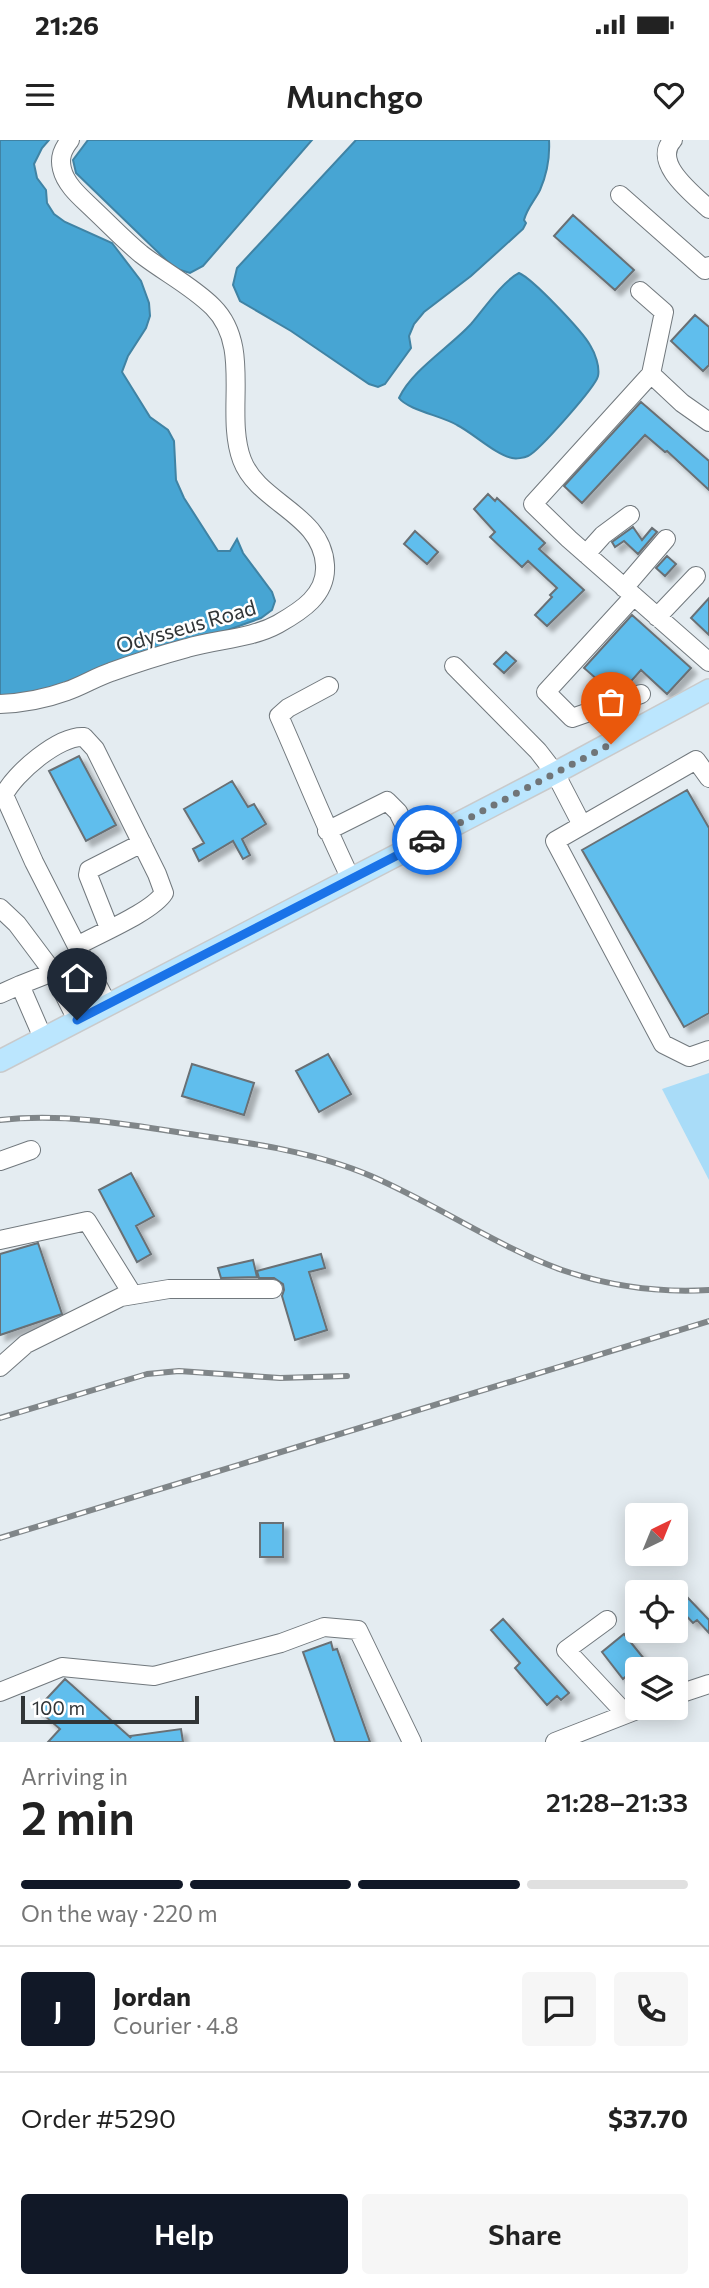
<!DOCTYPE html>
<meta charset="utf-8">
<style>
body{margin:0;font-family:Commissioner,sans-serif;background:#f6f6f6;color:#222;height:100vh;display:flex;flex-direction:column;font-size:26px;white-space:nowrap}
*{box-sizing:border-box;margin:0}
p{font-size:23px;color:#767676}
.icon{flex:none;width:38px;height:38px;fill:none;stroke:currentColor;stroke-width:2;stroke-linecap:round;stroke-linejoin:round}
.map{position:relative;height:1602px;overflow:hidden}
.drawer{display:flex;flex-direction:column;background:#fff;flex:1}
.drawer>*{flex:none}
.needle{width:46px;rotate:43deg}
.controls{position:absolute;left:625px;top:1363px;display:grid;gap:14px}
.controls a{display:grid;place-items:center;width:63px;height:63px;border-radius:7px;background:#fff;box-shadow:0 4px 18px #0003;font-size:35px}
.scale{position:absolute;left:21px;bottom:18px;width:178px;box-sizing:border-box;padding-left:7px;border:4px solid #313537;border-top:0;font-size:19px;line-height:24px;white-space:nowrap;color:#313537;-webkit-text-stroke:5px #fff;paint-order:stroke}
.pin{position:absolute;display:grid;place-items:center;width:60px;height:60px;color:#fff;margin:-72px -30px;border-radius:50% 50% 50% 0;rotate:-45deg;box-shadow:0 0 7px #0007}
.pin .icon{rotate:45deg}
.courier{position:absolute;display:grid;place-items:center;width:70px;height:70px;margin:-35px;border:5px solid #1a73e8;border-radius:50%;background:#fff;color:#222;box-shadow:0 2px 9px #0007}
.summary em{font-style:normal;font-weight:600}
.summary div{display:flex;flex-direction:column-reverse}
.summary{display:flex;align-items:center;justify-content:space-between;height:119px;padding:0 21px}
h1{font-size:46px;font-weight:600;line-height:52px}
.bar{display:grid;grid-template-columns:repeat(4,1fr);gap:10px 7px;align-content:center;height:84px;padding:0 21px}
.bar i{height:9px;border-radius:5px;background:#e0e0e0}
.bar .on{background:#111827}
.bar p{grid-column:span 4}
.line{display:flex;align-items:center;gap:18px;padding:0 21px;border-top:2px solid #e0e0e0}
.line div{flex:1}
.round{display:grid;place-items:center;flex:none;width:74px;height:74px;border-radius:7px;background:#f6f6f6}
.button{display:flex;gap:14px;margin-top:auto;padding:14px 21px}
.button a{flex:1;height:80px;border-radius:7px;background:#111827;color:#fff;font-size:28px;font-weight:600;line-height:80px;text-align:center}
.button a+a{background:#f6f6f6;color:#222}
.status{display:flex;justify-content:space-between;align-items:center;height:49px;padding:0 35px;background:#fff;direction:ltr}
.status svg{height:19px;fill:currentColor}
header{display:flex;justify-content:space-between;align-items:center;height:91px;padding:0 21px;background:#fff;font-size:32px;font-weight:600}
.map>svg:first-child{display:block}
.green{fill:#a9dcf8}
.water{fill:#47a5d3;stroke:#4083a4;stroke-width:2}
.building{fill:#61beed;stroke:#697074;stroke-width:2;filter:url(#shadow)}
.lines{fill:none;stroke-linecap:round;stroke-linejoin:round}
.minor-casing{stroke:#71787d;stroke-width:20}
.major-casing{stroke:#c9cacb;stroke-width:24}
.minor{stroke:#fff;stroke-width:18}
.major{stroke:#bbe6fe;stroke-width:21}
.rail-casing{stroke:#808689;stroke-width:6}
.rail{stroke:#fff;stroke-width:3.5;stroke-dasharray:10;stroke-linecap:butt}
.done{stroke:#707578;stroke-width:7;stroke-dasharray:0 12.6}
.route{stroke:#1a73e8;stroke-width:9}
.labels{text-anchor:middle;stroke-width:5;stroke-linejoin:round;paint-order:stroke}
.street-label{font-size:21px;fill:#313537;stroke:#fff}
</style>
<div class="status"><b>21:26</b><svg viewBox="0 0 49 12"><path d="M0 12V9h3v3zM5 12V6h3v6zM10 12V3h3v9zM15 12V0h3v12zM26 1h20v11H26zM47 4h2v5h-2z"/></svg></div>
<header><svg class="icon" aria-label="menu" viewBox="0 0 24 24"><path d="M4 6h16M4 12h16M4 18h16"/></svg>Munchgo<svg class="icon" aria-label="heart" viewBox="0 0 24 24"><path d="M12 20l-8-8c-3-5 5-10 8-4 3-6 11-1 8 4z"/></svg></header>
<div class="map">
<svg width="709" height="1602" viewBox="0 0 709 1602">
<defs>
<filter id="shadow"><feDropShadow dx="5.5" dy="5.5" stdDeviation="2" flood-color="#0004"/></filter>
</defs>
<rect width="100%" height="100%" fill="#e4ecf1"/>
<path class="green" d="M709,933V1040L662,949Z"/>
<path class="water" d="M0,0H49L42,8L34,24L37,38L46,50L47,63L54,74L65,82L112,103L141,141L149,163L150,176L146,188L128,216L122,232L150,277L168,290L174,301L176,340L184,358L218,411H230L237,399L243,413L272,452L275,461L272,470L261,478L228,490L102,527L49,550L0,560Z
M88,0H312L203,126L190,133L177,129L166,120L76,33L73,20Z
M356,0H549C550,17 547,34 540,50C535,60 527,68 524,80L526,83L523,89L471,136L424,172L414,184L409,196L411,208L385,244L378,247L369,244L291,191L240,161L233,145L237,128Z
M519,133C533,139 582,191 590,205C595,213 600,227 598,236C596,246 539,311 528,316C524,318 516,319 512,318C496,315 473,293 457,285C442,276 408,270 399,258C412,230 450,207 471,184C483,170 503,141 519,133Z"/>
<path class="building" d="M573,75L634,130L615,150L554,96Z
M695,175L709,187V225L703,231L671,201Z
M641,262L709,321V350L667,311L665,312L645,295L582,363L564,346Z
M488,354L495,361L497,358L545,403L539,409L584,450L547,486L535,475L552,457L550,455L557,448L528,421L522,427L490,397L495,392L474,369Z
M633,387L642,400L652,388L657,392L638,414L624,401L615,407L612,402Z
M415,391L438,412L427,424L404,404Z
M667,416L676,424L665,436L656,428Z
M709,458V495L691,478Z
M632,475L691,528L667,554L641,530L626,547L619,550L612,543L607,548L584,528Z
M506,512L516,521L504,533L494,524Z
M79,616L116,685L86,701L49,631Z
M232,641L248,667L254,664L266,684L242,699L250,715L243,719L233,701L199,721L193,709L204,703L184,669Z
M687,650L709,688V873L684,887L582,710Z
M328,914L351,954L319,972L296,931Z
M192,924L254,943L244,975L182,956Z
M131,1033L154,1076L136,1086L151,1114L137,1122L99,1050Z
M38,1103L62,1174L0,1195V1114Z
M321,1114L325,1128L309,1132L327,1190L295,1200L282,1156L284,1150L283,1144L274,1138H259L257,1131Z
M253,1120L257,1137L221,1138L218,1128Z
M260,1383H283V1417H260Z
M688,1458L709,1480V1493L697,1480L693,1483L678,1467Z
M503,1479L569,1553L561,1560L557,1556L547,1565L515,1528L520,1523L491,1490Z
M624,1494L645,1520L623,1539L602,1512Z
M331,1502L333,1510L337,1509L370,1602H335L303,1512Z
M65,1539L131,1598L130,1596L181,1589L183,1602H48L60,1589L37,1569Z"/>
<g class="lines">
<defs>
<path id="minor" d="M673,0C651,22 693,54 709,69
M620,55L705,130L709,126
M640,151L664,172L651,234L682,263L709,282
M651,234L533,364L569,399L709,522
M586,414L603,395L630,375
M624,448L666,399
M634,456L546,552L572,578L641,554
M657,477L696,436
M454,526L538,611L555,633L582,685
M329,546L288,568L279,576C303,630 325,686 351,739
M0,564C23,563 45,559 67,551C82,546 96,537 111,532C136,523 161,515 187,508C216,499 251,499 278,484C301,471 327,455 325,425C322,374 258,363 242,320C224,272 253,207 213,167C192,146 164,132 141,114C124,100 110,85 94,70C83,59 66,46 62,29C59,17 63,9 70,0
M709,638L696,620L555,701L663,904L689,917L709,910
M327,691L387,661L398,672L415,706
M0,768L17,784L53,832L83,818L108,865
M109,788L88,735L89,730L142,703
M77,806C98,794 152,772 164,753L157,734L95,609L84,597C59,595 14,634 4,655L34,722L83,818
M20,845L53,832L77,880
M0,854L20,845L43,898
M0,1021L31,1010
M0,1100L87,1081L133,1155
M0,1227L26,1204L121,1157L169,1149H273
M607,1480L566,1510L626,1574
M0,1552L62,1527L154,1536L281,1503L324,1487L358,1490L412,1602
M676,1555L709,1544
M555,1602L642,1568"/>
<path id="major" d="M0,921L555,633L709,550"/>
</defs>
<use href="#minor" class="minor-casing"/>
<use href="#major" class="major-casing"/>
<use href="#minor" class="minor"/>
<use href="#major" class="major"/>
<defs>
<path id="rail" d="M0,980C64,973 127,984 190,994C251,1003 315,1012 371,1036C436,1064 496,1106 562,1130C609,1146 660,1153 709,1150
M0,1278L147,1234L179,1231L280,1238L347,1236
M0,1398L709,1181"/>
</defs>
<use href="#rail" class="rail-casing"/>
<use href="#rail" class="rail"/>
</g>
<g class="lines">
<path class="done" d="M427,700L611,604"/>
<path class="route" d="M77,880L427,700"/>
</g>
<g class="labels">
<g class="street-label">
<text transform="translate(186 487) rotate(-16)" y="7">Odysseus Road</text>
</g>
</g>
</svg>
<div class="controls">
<a><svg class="needle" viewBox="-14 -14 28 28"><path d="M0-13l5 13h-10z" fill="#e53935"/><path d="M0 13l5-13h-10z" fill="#767676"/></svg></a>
<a><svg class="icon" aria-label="locate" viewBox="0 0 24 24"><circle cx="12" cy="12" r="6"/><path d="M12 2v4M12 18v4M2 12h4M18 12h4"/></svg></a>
<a><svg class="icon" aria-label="layers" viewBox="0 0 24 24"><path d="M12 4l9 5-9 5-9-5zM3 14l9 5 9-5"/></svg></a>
</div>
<div class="scale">100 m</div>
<div class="pin" style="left:611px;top:604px;background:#ea580c"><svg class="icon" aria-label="bag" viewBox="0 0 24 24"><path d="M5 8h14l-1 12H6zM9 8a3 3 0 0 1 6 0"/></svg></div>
<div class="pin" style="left:77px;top:880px;background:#1f2937"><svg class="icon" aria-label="home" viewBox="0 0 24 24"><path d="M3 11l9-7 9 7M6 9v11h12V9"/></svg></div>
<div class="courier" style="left:427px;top:700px"><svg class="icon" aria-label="car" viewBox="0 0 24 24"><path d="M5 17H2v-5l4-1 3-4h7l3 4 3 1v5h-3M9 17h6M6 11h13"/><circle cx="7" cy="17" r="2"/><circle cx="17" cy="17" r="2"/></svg></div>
</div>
<section class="drawer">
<div class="summary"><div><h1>2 min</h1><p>Arriving in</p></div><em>21:28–21:33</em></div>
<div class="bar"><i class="on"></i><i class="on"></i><i class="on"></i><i></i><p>On the way · 220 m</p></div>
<div class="line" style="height:126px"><b class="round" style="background:#111827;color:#fff">J</b><div><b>Jordan</b><p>Courier · 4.8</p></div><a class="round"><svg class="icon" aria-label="chat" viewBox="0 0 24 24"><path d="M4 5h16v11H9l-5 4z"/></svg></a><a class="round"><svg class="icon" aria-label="phone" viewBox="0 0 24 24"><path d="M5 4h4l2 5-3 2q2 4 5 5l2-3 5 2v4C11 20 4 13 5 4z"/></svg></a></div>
<div class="line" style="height:91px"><div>Order #5290</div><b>$37.70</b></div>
<div class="button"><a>Help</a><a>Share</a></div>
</section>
